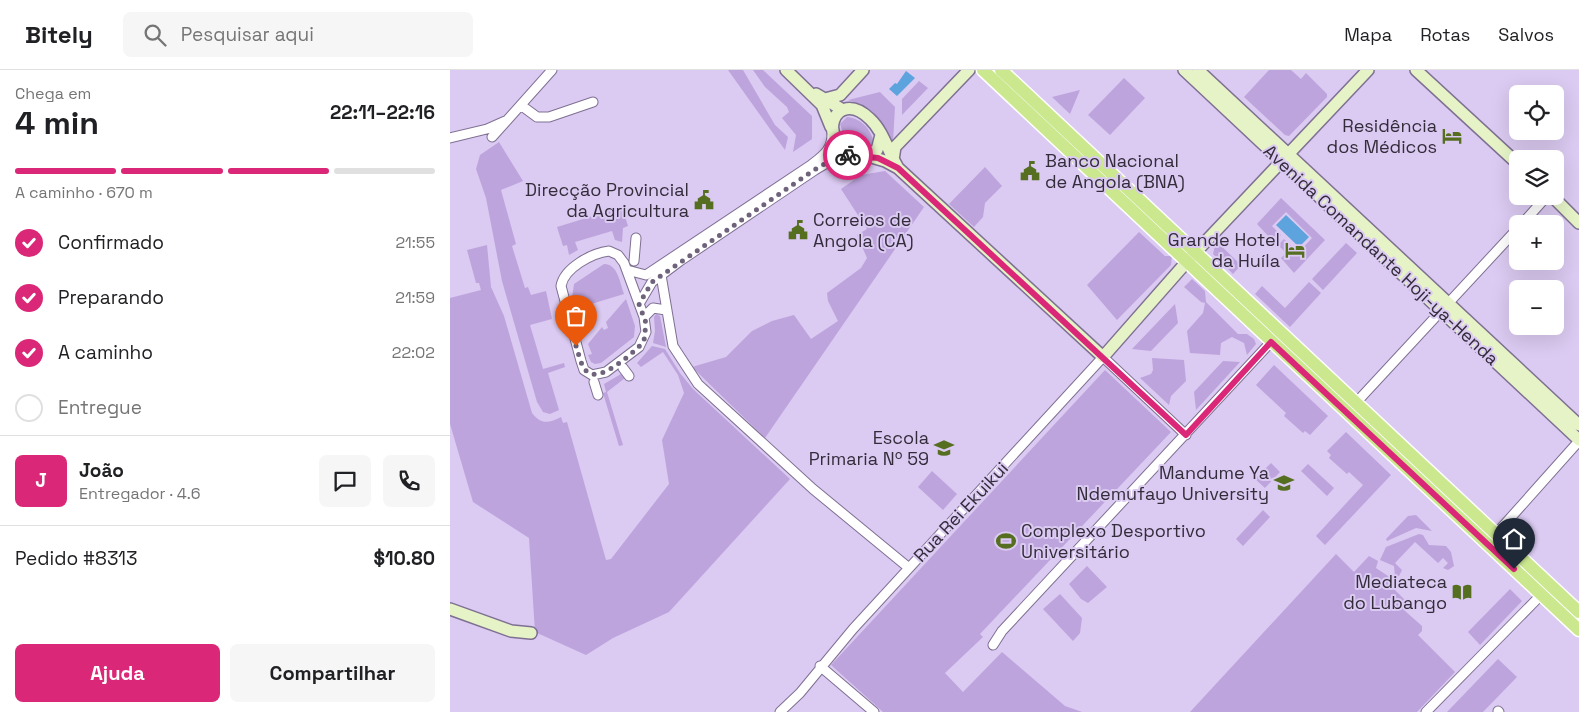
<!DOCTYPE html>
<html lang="pt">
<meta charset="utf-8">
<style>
body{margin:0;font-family:"Space Grotesk",sans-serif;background:#f6f6f6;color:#202124;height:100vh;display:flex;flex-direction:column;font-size:19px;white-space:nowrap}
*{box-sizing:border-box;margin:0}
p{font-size:16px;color:#757577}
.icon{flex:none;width:28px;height:28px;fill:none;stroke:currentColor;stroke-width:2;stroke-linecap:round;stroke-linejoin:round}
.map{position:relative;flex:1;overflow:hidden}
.details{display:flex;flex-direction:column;background:#fff;width:450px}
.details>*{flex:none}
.fabs{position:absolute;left:1059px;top:15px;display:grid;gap:10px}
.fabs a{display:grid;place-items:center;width:55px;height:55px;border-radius:8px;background:#fff;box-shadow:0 5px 20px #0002;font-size:25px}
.pin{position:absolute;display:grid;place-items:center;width:42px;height:42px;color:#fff;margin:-51px -21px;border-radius:50% 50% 50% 0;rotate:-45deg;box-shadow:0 0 5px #0007}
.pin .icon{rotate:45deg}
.courier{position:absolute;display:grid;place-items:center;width:50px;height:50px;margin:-25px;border:4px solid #db2777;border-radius:50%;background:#fff;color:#222;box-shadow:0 1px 6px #0007}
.summary em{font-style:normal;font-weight:700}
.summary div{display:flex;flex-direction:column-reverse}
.summary{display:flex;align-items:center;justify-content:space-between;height:85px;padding:0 15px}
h1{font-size:32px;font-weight:700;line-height:38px}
.bar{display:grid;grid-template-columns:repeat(4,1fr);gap:8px 5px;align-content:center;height:60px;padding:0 15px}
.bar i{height:6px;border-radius:4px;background:#e0e0e0}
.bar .on{background:#db2777}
.bar p{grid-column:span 4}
.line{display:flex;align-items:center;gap:12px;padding:0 15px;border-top:1px solid #e0e0e0}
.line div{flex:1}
.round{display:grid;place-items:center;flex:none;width:52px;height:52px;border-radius:8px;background:#f6f6f6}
ol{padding:0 15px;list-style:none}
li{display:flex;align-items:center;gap:15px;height:55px}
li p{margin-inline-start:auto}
li .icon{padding:5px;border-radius:50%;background:#db2777;color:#fff;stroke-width:4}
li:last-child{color:#757577}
li i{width:28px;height:28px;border:2px solid #e0e0e0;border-radius:50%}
.button{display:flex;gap:10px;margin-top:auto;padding:10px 15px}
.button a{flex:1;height:58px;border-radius:8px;background:#db2777;color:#fff;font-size:20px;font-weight:700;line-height:58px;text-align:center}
.button a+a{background:#f6f6f6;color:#202124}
header{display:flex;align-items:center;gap:30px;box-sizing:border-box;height:70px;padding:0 25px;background:#fff;border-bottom:1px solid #e0e0e0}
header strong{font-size:24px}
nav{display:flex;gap:28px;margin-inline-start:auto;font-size:18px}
.search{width:350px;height:45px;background:#f6f6f6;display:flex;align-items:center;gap:12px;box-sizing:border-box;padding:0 18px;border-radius:8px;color:#757577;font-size:19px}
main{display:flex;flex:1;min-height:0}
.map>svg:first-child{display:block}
.green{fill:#bea4dd}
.water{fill:#5da3dd}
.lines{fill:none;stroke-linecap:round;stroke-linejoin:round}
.street-casing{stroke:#7f7093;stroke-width:11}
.secondary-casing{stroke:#7f7093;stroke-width:14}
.primary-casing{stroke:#fff;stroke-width:15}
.street{stroke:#fff;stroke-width:9}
.secondary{stroke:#e5f3c7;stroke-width:11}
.primary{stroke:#cbe88f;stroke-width:12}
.done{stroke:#6e637b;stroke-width:5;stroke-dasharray:0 9}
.route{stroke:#db2777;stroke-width:6}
.labels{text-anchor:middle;stroke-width:4;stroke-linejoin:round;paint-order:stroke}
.poi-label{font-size:18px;fill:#332c3b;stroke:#dbcaf1;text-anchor:end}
.street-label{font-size:18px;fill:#332c3b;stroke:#dbcaf1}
</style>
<header>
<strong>Bitely</strong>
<div class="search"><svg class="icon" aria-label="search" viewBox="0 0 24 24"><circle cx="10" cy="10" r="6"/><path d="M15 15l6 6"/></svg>Pesquisar aqui</div>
<nav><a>Mapa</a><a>Rotas</a><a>Salvos</a></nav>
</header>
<main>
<section class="details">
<div class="summary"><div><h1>4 min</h1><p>Chega em</p></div><em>22:11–22:16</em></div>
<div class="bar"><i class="on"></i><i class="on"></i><i class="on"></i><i></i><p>A caminho · 670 m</p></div>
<ol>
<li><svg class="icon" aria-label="check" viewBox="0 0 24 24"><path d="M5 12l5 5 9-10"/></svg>Confirmado<p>21:55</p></li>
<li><svg class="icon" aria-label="check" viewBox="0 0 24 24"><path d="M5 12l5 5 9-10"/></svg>Preparando<p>21:59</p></li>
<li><svg class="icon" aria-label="check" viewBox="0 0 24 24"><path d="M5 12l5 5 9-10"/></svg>A caminho<p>22:02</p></li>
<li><i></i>Entregue</li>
</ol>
<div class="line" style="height:90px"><b class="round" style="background:#db2777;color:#fff">J</b><div><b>João</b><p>Entregador · 4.6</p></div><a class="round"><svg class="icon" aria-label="chat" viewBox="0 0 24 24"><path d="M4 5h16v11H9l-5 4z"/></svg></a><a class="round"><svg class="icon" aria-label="phone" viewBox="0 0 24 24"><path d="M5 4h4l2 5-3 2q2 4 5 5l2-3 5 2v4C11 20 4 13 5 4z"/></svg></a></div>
<div class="line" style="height:65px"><div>Pedido #8313</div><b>$10.80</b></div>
<div class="button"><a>Ajuda</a><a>Compartilhar</a></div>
</section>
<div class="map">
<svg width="1129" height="642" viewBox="0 0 1129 642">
<rect width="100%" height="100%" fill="#dbcaf1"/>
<path class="green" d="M278,0H293L325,55L338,67L335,80Z
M303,0H313L362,46V69L343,82L346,65L332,48L339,42L337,37L315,17Z
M819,0H841L851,9L856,3L877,24V27L839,66L835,65L794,27Z
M674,8L695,28L660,65L638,45Z
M469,11L478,18L452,45V29Z
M630,20L620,44L602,27Z
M430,22L445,37L443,72L439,76C433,52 422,37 398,30Z
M397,47C410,48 419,57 423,69L421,76L410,77L394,66L390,54Z
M49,72L73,111L51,120L66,174L62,176L75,218L78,217L81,225L96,221L102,249L80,255L93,299L114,293L115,297L98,303L109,340L100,344L93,342L87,332L52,211L36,128L26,99L30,85Z
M535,97L552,116L535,133L533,147L524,157L499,134Z
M435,101L474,137L315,368L242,297L276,287L302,261L322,251L344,245L361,269L388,251L378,231L377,223L411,198L417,188L407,165L417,159L391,119L411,105Z
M831,128L875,170L844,203L831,188L836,183L828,175L834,169L848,183L862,168L836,142L822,156L831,165L824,172L807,154Z
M172,137L178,156L173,158L172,172L165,170L162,161L125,172L128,180L119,185L117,175L113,176L107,157Z
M689,162L715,186H722L721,195L667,250L637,215Z
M766,171L791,195L783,204L763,184Z
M896,173L907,183L873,220L862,209Z
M37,175L41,217L54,246L82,343C91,355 99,353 111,347L113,353L117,352L156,490L161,489L219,414L212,370L234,323L228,305L213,282L191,297L187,293L202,276L215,279L230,303L243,319L340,409L219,542L163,568L136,585L85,562L79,468L23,432L0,354V228L31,220L29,213H26L17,180Z
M154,194C168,194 170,213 174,224L128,238L125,228H122L124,214Z
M742,209L755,221L756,232L788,264H797L804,269L806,274L797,285L794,273L782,267L771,273L770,285L740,283L737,261L753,243L755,233L751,232L734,217Z
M859,212L871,223L840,257L805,224L812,216L835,238Z
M176,229L185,256L184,267L151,293L145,294L141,292L138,285L142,284L138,274L152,257L154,260L158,258L156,252Z
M725,234L728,253L701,281L682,279Z
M206,244L210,246L216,277L203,273L205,261L204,247Z
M702,288L734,290L736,311L721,326L719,335L690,308L701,304L703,300Z
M773,291L790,292L746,340L744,322Z
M824,295L878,346L860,365L855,361L853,363L834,346L836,343L806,315Z
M655,300L721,362L530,564L533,567L495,603L513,622L552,582L615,636L632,642H433L381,595Z
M171,304L175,308L157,322L173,375L169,376L153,323L156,322L154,314Z
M896,362L941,405L875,475L866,466L913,415L899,402L897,404L879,388L881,385L877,381Z
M821,393L830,402L815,418L805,409Z
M858,394L884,418L877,426L851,401Z
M482,401L507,424L493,440L468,417Z
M813,440L820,447L793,476L786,469Z
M966,445L982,461L966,458L937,471L936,469L958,446Z
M969,464L973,465L979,475L996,476L1001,482L1004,496L998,500L993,498L998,493L993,488L988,493L965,472L945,493L952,500L949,506H945L944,496L930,490L936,477Z
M886,484L904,502L919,486L928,491L926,498L944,510L943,512L947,514L945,520L954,529V540L972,556V561L968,565L1005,602L967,642H740Z
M637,496L657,517L638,533L631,529L619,514Z
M1060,519L1072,531L1030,575L1018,562Z
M610,524L632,548L630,563L623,571L593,539Z
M1048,589L1067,607L1033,642H997Z"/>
<path class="water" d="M456,1L465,8L447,26L439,19L445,13L447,14Z
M836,145L859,167L849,177L826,155Z"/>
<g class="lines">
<defs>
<path id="street" d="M72,36L87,47H99L143,32
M42,67L102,0
M0,68L37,59L55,51
M1072,154L1097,126
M159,181L168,185L174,193L194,247L196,262L189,277L156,302L142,305L134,300L131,291L111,216C114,198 142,183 159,181Z
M184,191L186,168
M177,200L196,205L361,95C374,85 383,79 382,61
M211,205L223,276L248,314L363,419L459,498
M189,234L202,212L230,191L365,100L392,84L404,85
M194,247L203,238L216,240
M173,298L179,306
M144,312L148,325
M903,336L1068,158
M1046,464L1129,371
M543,575L552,561L821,272
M370,596L424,642
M1048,641L1049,642
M330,642L350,623L403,559L653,287L736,365
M976,642L1091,525"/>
<path id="secondary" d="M336,0L372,35L381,57
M734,0L1129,370
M748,0L1129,355
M966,0L1068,94
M366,24L393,40
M375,29L390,25L413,0
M431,65L427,80L412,86C361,74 385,15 420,49C433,61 438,81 447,96
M418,86L435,91L448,98L653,287L741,187L918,0
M443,90L445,77L519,0
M1102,126L1129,153
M0,539L61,561L81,563"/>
<path id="primary" d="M533,0L1129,560
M551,0L1129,542"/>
</defs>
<use href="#street" class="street-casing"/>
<use href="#secondary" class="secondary-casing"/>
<use href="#primary" class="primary-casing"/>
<use href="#street" class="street"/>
<use href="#secondary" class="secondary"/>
<use href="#primary" class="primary"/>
</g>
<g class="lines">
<path class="done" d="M126,276C129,284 131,299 139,303C152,311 186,281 194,271L196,253L189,234L202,212L364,100L385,88L398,85"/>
<path class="route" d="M398,85L428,88L448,98L736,365L821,272L1064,499"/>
</g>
<defs>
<symbol id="hotel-bare" viewBox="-9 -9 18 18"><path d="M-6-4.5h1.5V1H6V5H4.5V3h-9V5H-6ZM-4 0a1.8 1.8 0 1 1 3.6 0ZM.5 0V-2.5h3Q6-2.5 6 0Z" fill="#556e20" stroke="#dbcaf1" stroke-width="2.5" paint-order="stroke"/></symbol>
<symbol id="civic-bare" viewBox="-9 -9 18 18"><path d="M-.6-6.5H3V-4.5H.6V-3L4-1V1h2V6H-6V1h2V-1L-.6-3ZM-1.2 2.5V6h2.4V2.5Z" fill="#556e20" stroke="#dbcaf1" stroke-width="2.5" paint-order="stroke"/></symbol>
<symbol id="school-bare" viewBox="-9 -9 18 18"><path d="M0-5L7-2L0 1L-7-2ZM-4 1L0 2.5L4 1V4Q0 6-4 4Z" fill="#556e20" stroke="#dbcaf1" stroke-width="2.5" paint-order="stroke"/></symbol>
<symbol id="university-bare" viewBox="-9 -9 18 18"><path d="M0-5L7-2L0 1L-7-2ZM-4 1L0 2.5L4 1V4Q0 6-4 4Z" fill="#556e20" stroke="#dbcaf1" stroke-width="2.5" paint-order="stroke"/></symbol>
<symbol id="stadium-bare" viewBox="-9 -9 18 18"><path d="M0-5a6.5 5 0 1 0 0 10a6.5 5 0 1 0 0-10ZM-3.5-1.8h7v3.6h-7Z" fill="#556e20" stroke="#dbcaf1" stroke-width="2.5" paint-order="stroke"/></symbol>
<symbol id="library-bare" viewBox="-9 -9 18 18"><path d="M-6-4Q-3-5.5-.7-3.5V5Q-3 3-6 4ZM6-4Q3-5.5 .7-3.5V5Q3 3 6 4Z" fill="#556e20" stroke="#dbcaf1" stroke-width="2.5" paint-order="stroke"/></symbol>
</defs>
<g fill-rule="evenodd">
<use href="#hotel-bare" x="988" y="52" width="28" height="28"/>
<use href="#civic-bare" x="566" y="87" width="28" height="28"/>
<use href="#civic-bare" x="240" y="116" width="28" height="28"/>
<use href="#civic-bare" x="334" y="146" width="28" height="28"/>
<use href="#hotel-bare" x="831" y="166" width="28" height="28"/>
<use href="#school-bare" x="480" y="364" width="28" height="28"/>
<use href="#university-bare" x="820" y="399" width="28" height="28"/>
<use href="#stadium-bare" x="542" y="457" width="28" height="28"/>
<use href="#library-bare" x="998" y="508" width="28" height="28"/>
</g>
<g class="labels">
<g class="poi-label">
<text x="987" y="62">Residência<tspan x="987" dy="21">dos Médicos</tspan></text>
<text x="595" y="97" text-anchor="start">Banco Nacional<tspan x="595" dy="21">de Angola (BNA)</tspan></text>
<text x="239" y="126">Direcção Provincial<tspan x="239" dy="21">da Agricultura</tspan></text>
<text x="363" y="156" text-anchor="start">Correios de<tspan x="363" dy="21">Angola (CA)</tspan></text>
<text x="830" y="176">Grande Hotel<tspan x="830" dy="21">da Huíla</tspan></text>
<text x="479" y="374">Escola<tspan x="479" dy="21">Primaria Nº 59</tspan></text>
<text x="819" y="409">Mandume Ya<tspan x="819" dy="21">Ndemufayo University</tspan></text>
<text x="571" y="467" text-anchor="start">Complexo Desportivo<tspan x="571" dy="21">Universitário</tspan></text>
<text x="997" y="518">Mediateca<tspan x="997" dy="21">do Lubango</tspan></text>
</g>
<g class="street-label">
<text transform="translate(931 185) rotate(43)" y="6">Avenida Comandante Hoji-ya-Henda</text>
<text transform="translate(511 442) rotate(-47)" y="6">Rua Rei Ekuikui</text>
</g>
</g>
</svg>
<div class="fabs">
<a><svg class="icon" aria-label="locate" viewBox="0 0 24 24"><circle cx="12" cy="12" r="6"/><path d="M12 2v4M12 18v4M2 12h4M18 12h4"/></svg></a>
<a><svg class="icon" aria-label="layers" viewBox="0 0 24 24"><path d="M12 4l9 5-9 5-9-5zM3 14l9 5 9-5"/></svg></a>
<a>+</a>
<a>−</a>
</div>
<div class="pin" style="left:126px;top:276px;background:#ea580c"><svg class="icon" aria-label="bag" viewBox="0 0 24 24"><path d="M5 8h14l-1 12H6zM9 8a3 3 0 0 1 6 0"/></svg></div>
<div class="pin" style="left:1064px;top:499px;background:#1f2937"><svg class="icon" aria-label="home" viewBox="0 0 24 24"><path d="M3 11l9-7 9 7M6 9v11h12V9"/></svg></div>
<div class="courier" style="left:398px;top:85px"><svg class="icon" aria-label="bike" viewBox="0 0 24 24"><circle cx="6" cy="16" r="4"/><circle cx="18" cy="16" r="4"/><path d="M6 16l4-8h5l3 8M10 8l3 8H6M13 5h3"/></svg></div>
</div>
</main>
